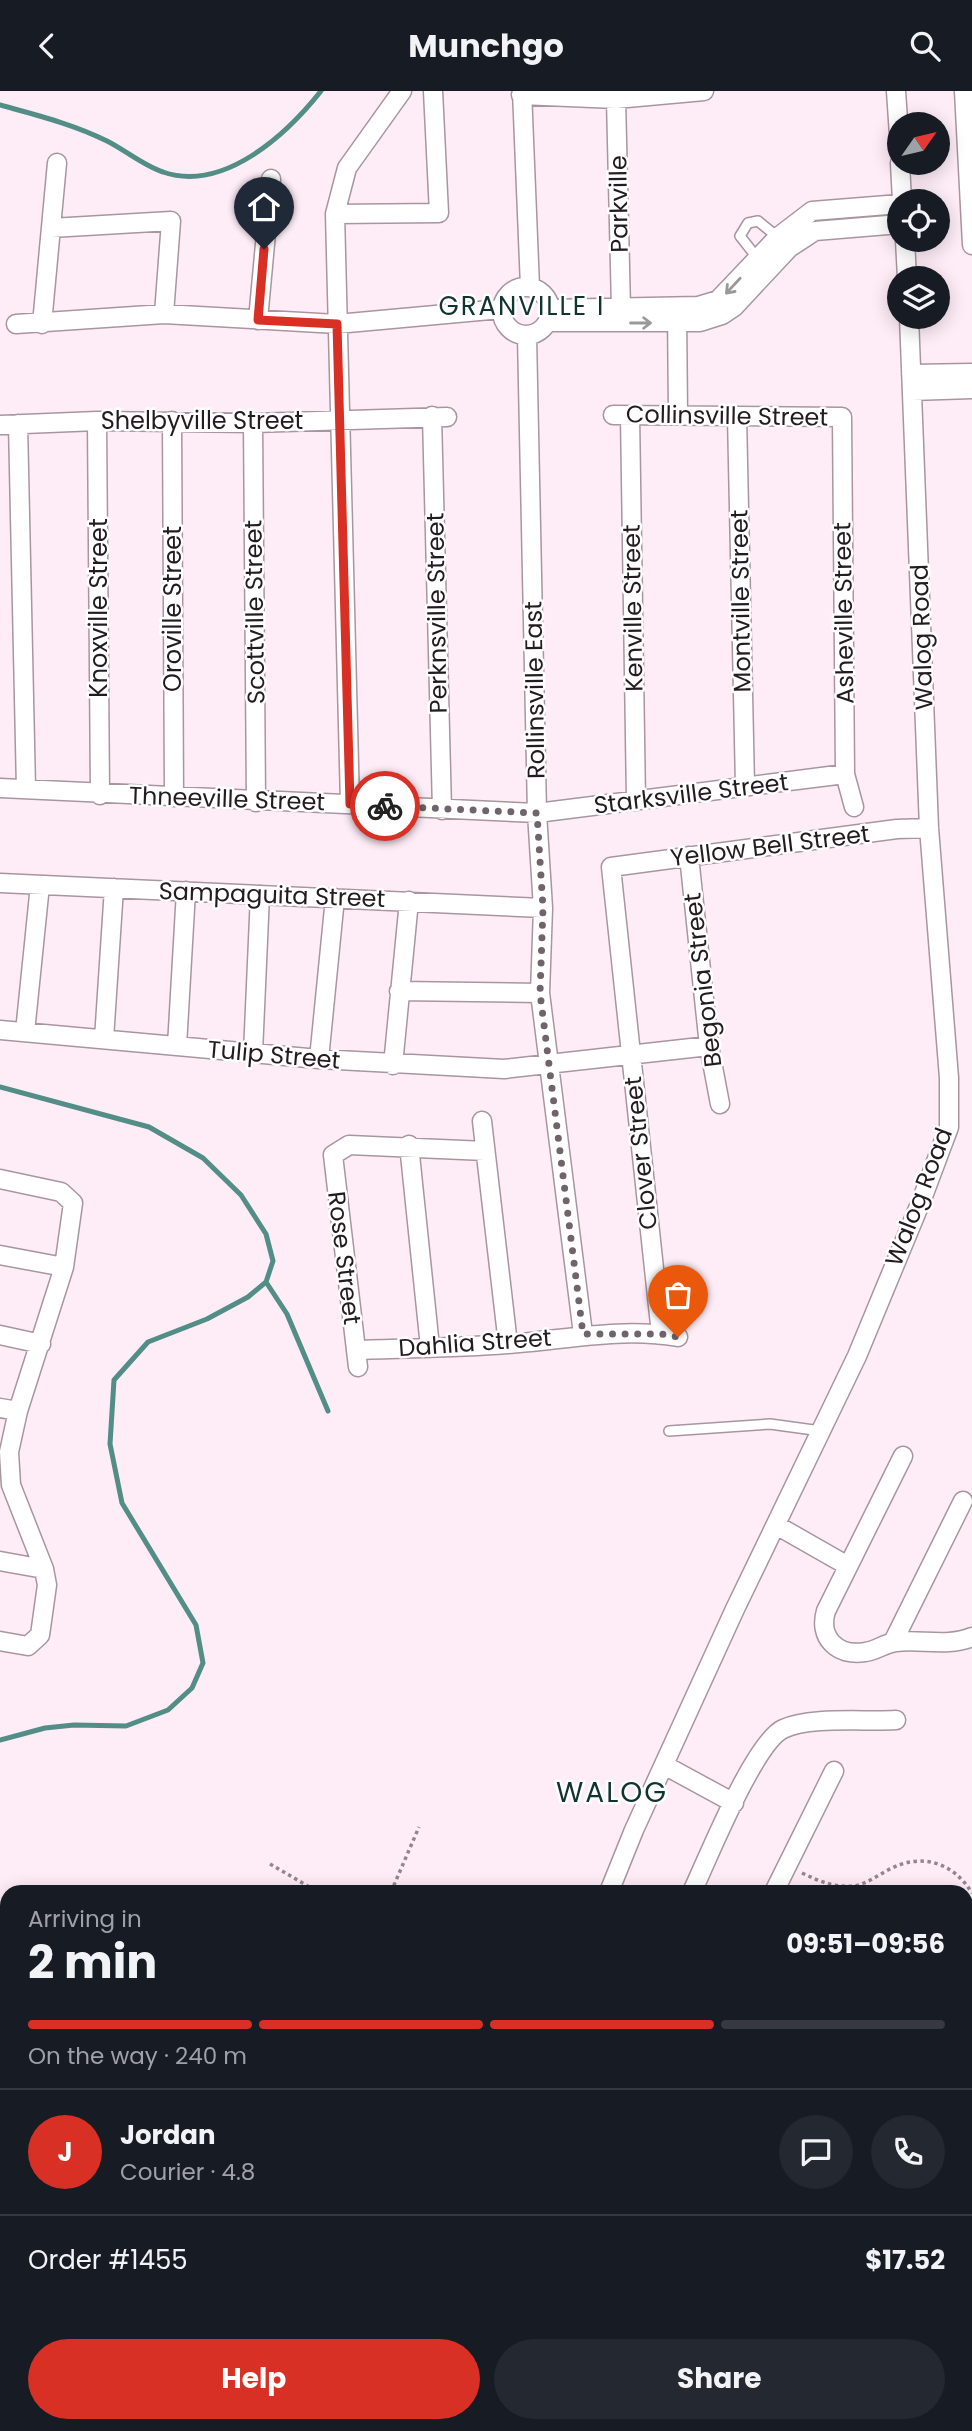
<!DOCTYPE html>
<meta charset="utf-8">
<style>
body{margin:0;font-family:Poppins,sans-serif;background:#242831;color:#f1f3f6;height:100vh;display:flex;flex-direction:column;font-size:26px;white-space:nowrap}
*{box-sizing:border-box;margin:0}
p{font-size:23px;color:#9ea1a6}
.icon{flex:none;width:38px;height:38px;fill:none;stroke:currentColor;stroke-width:2;stroke-linecap:round;stroke-linejoin:round}
.map{position:relative;flex:1;overflow:hidden}
.side{position:absolute;left:0px;top:1794px;width:973px;height:548px;display:flex;flex-direction:column;background:#171b24;border-radius:21px 21px 0 0;box-shadow:0 4px 18px #0003}
.side>*{flex:none}
.needle{width:46px;rotate:56deg}
.controls{position:absolute;left:887px;top:21px;display:grid;gap:14px}
.controls a{display:grid;place-items:center;width:63px;height:63px;border-radius:50%;background:#171b24;box-shadow:0 4px 18px #0003;font-size:35px}
.pin{position:absolute;display:grid;place-items:center;width:60px;height:60px;color:#fff;margin:-72px -30px;border-radius:50% 50% 50% 0;rotate:-45deg;box-shadow:0 0 7px #0007}
.pin .icon{rotate:45deg}
.courier{position:absolute;display:grid;place-items:center;width:70px;height:70px;margin:-35px;border:5px solid #d93025;border-radius:50%;background:#fff;color:#222;box-shadow:0 2px 9px #0007}
.headline em{font-style:normal;font-weight:700}
.headline div{display:flex;flex-direction:column-reverse}
.headline{display:flex;align-items:center;justify-content:space-between;height:119px;padding:0 28px}
h1{font-size:46px;font-weight:700;line-height:52px}
.bar{display:grid;grid-template-columns:repeat(4,1fr);gap:10px 7px;align-content:center;height:84px;padding:0 28px}
.bar i{height:9px;border-radius:5px;background:#363941}
.bar .current{background:#d93025}
.bar p{grid-column:span 4}
.line{display:flex;align-items:center;gap:18px;padding:0 28px;border-top:2px solid #363941}
.line div{flex:1}
.round{display:grid;place-items:center;flex:none;width:74px;height:74px;border-radius:37px;background:#242831}
.action{display:flex;gap:14px;margin-top:auto;padding:14px 28px}
.action a{flex:1;height:80px;border-radius:42px;background:#d93025;color:#fff;font-size:28px;font-weight:700;line-height:80px;text-align:center}
.action a+a{background:#242831;color:#f1f3f6}
header{display:flex;justify-content:space-between;align-items:center;height:91px;padding:0 28px;background:#171b24;font-size:32px;font-weight:700}
.map>svg:first-child{display:block}
.water{fill:#67beb2;stroke:#528d86;stroke-width:2}
.lines{fill:none;stroke-linecap:round;stroke-linejoin:round}
.stream{stroke:#528d86;stroke-width:5}
.service-casing{stroke:#a895a0;stroke-width:12}
.minor-casing{stroke:#a895a0;stroke-width:21}
.path{stroke:#93878e;stroke-width:3.5;stroke-dasharray:3.5 3.5;stroke-linecap:butt}
.service{stroke:#fff;stroke-width:9}
.minor{stroke:#fff;stroke-width:18}
.oneway{stroke:#9c989a}
.done{stroke:#6f646b;stroke-width:7;stroke-dasharray:0 12.6}
.route{stroke:#d93025;stroke-width:9}
.labels{text-anchor:middle;stroke-width:5;stroke-linejoin:round;paint-order:stroke}
.street-label{font-size:24px;fill:#221b1f;stroke:#fff}
.neighbourhood-label{font-size:26px;letter-spacing:2px;fill:#123430;stroke:#fff}
.quarter-label{font-size:28px;letter-spacing:2px;fill:#123430;stroke:#fff}
</style>
<header><svg class="icon" aria-label="back" viewBox="0 0 24 24"><path d="M15 5l-7 7 7 7"/></svg>Munchgo<svg class="icon" aria-label="search" viewBox="0 0 24 24"><circle cx="10" cy="10" r="6"/><path d="M15 15l6 6"/></svg></header>
<div class="map">
<svg width="972" height="2340" viewBox="0 0 972 2340">
<rect width="100%" height="100%" fill="#feedf7"/>
<path class="water" d="M972,2168V2340H964L966,2173Z"/>
<g class="lines">
<path class="stream" d="M0,14C36,24 73,33 107,50C125,59 144,75 163,81C224,102 287,43 321,0
M0,996L149,1036L203,1067L241,1104L266,1143L273,1170L266,1191L248,1206L207,1228L148,1251L114,1289L110,1353L122,1412L196,1534L203,1572L192,1597L168,1619L126,1635L74,1634L45,1637L0,1649
M266,1191L287,1223L328,1320
M0,2004L7,2015
M0,2287L7,2282"/>
<defs>
<path id="service" d="M758,168L740,145L748,132L758,130L780,148
M669,1340L770,1333L821,1340
M567,2340L568,2334"/>
<path id="minor" d="M522,0L530,196
M896,0L900,59
M964,0L972,154
M521,4L616,8L704,0
M616,8L621,218
M900,72L902,110
M335,123L439,122L433,0
M51,137L171,130L164,223
M905,149L907,187
M502 220a24 24 0 1 1 48 0a24 24 0 1 1-48 0Z
M551,218L698,215L718,209L778,146L812,120L900,113
M677,220L678,324
M258,229L271,88
M548,231H700L722,224L734,216L789,157L815,140L900,133
M16,233L164,223L337,233L501,218
M42,233L57,72
M527,245L537,722L543,817L540,902L583,1243
M911,283L972,282
M912,300L972,298
M613,324L842,326L845,683L854,716
M630,324L636,710
M432,325L442,719
M737,325L745,695
M97,330L100,704
M172,330L174,706
M253,332L256,711
M18,333L26,698
M0,334L97,330L253,332L447,326
M0,697L537,722L845,683
M350,713L335,123L347,77L402,0
M689,765L709,955L720,1013
M0,792L543,817
M399,900L540,902
M0,939L319,968L504,978L709,955
M25,941L40,794
M104,948L114,797
M177,955L186,800
M253,962L260,804
M319,968L335,807
M393,974L409,810
M482,1030L508,1253
M409,1054L430,1256
M0,1088L61,1101L73,1112L64,1176L18,1320L9,1361L11,1394L44,1478L47,1494L40,1544L28,1555L0,1550
M0,1164L64,1176
M661,1243L611,776L897,738L929,737
M0,1244L41,1253
M356,1259C406,1257 456,1257 507,1253C564,1249 621,1236 678,1246
M358,1276L333,1064L349,1054L485,1060
M0,1317L18,1320
M903,1365L826,1520C818,1546 837,1566 865,1561C876,1560 885,1552 896,1551C920,1548 949,1556 972,1546
M776,1434L848,1475
M0,1470L44,1478
M893,1551L963,1410
M664,1674L734,1712
M609,1801L634,1739L735,1518L857,1265L922,1108L949,1036V987L929,737L909,226
M692,1801C708,1767 754,1652 783,1638C810,1625 865,1631 896,1629
M774,1801L834,1680
M0,2334L7,2328
M255,2334L277,2340
M590,2334V2340
M118,2340L125,2334
M194,2340L196,2334
M650,2340V2334"/>
</defs>
<use href="#service" class="service-casing"/>
<use href="#minor" class="minor-casing"/>
<path class="path" d="M270,1773L318,1801
M802,1782C819,1790 834,1797 854,1795C866,1793 877,1785 888,1779C921,1761 953,1771 972,1802
M391,1801L419,1736
M966,1950L972,1938
M966,2074L972,2068
M912,2334L913,2340"/>
<use href="#service" class="service"/>
<use href="#minor" class="minor"/>
</g>
<defs><path id="oneway-shaft" d="M-6 0H5M1.5-3L5.5 0L1.5 3" fill="none" stroke-width="1.6" stroke-linecap="round" stroke-linejoin="round" transform="scale(1.75)"/></defs>
<g class="oneway">
<use href="#oneway-shaft" transform="translate(733 195) rotate(133)"/>
<use href="#oneway-shaft" transform="translate(641 232)"/>
</g>
<g class="lines">
<path class="done" d="M385,715L537,722L543,817L540,902L583,1243H661L678,1246"/>
<path class="route" d="M264,158L258,229L337,233L350,713L385,715"/>
</g>
<g class="labels">
<g class="street-label">
<text transform="translate(619 113) rotate(-91)" y="8">Parkville</text>
<text transform="translate(727 325) rotate(1)" y="8">Collinsville Street</text>
<text x="202" y="338">Shelbyville Street</text>
<text transform="translate(741 510) rotate(-91)" y="8">Montville Street</text>
<text transform="translate(99 517) rotate(-90)" y="8">Knoxville Street</text>
<text transform="translate(633 517) rotate(-91)" y="8">Kenville Street</text>
<text transform="translate(173 518) rotate(-90)" y="8">Oroville Street</text>
<text transform="translate(255 521) rotate(-91)" y="8">Scottville Street</text>
<text transform="translate(437 522) rotate(-91)" y="8">Perknsville Street</text>
<text transform="translate(844 522) rotate(-91)" y="8">Asheville Street</text>
<text transform="translate(922 546) rotate(-92)" y="8">Walog Road</text>
<text transform="translate(535 599) rotate(-91)" y="8">Rollinsville East</text>
<text transform="translate(691 703) rotate(-7)" y="8">Starksville Street</text>
<text transform="translate(227 708) rotate(2)" y="8">Thneeville Street</text>
<text transform="translate(770 755) rotate(-7)" y="8">Yellow Bell Street</text>
<text transform="translate(272 804) rotate(2)" y="8">Sampaguita Street</text>
<text transform="translate(703 889) rotate(-97)" y="8">Begonia Street</text>
<text transform="translate(274 964) rotate(5)" y="8">Tulip Street</text>
<text transform="translate(641 1062) rotate(-96)" y="8">Clover Street</text>
<text transform="translate(919 1106) rotate(-69)" y="8">Walog Road</text>
<text transform="translate(344 1167) rotate(83)" y="8">Rose Street</text>
<text transform="translate(475 1252) rotate(-4)" y="8">Dahlia Street</text>
</g>
<g class="neighbourhood-label">
<text x="522" y="224">GRANVILLE I</text>
</g>
<g class="quarter-label">
<text x="612" y="1711">WALOG</text>
</g>
</g>
</svg>
<div class="controls">
<a><svg class="needle" viewBox="-14 -14 28 28"><path d="M0-13l5 13h-10z" fill="#e53935"/><path d="M0 13l5-13h-10z" fill="#9ea1a6"/></svg></a>
<a><svg class="icon" aria-label="locate" viewBox="0 0 24 24"><circle cx="12" cy="12" r="6"/><path d="M12 2v4M12 18v4M2 12h4M18 12h4"/></svg></a>
<a><svg class="icon" aria-label="layers" viewBox="0 0 24 24"><path d="M12 4l9 5-9 5-9-5zM3 14l9 5 9-5"/></svg></a>
</div>
<div class="pin" style="left:678px;top:1246px;background:#ea580c"><svg class="icon" aria-label="bag" viewBox="0 0 24 24"><path d="M5 8h14l-1 12H6zM9 8a3 3 0 0 1 6 0"/></svg></div>
<div class="pin" style="left:264px;top:158px;background:#1f2937"><svg class="icon" aria-label="home" viewBox="0 0 24 24"><path d="M3 11l9-7 9 7M6 9v11h12V9"/></svg></div>
<div class="courier" style="left:385px;top:715px"><svg class="icon" aria-label="bike" viewBox="0 0 24 24"><circle cx="6" cy="16" r="4"/><circle cx="18" cy="16" r="4"/><path d="M6 16l4-8h5l3 8M10 8l3 8H6M13 5h3"/></svg></div>
<section class="side">
<div class="headline"><div><h1>2 min</h1><p>Arriving in</p></div><em>09:51–09:56</em></div>
<div class="bar"><i class="current"></i><i class="current"></i><i class="current"></i><i></i><p>On the way · 240 m</p></div>
<div class="line" style="height:126px"><b class="round" style="background:#d93025;color:#fff">J</b><div><b>Jordan</b><p>Courier · 4.8</p></div><a class="round"><svg class="icon" aria-label="chat" viewBox="0 0 24 24"><path d="M4 5h16v11H9l-5 4z"/></svg></a><a class="round"><svg class="icon" aria-label="phone" viewBox="0 0 24 24"><path d="M5 4h4l2 5-3 2q2 4 5 5l2-3 5 2v4C11 20 4 13 5 4z"/></svg></a></div>
<div class="line" style="height:91px"><div>Order #1455</div><b>$17.52</b></div>
<div class="action"><a>Help</a><a>Share</a></div>
</section>
</div>
